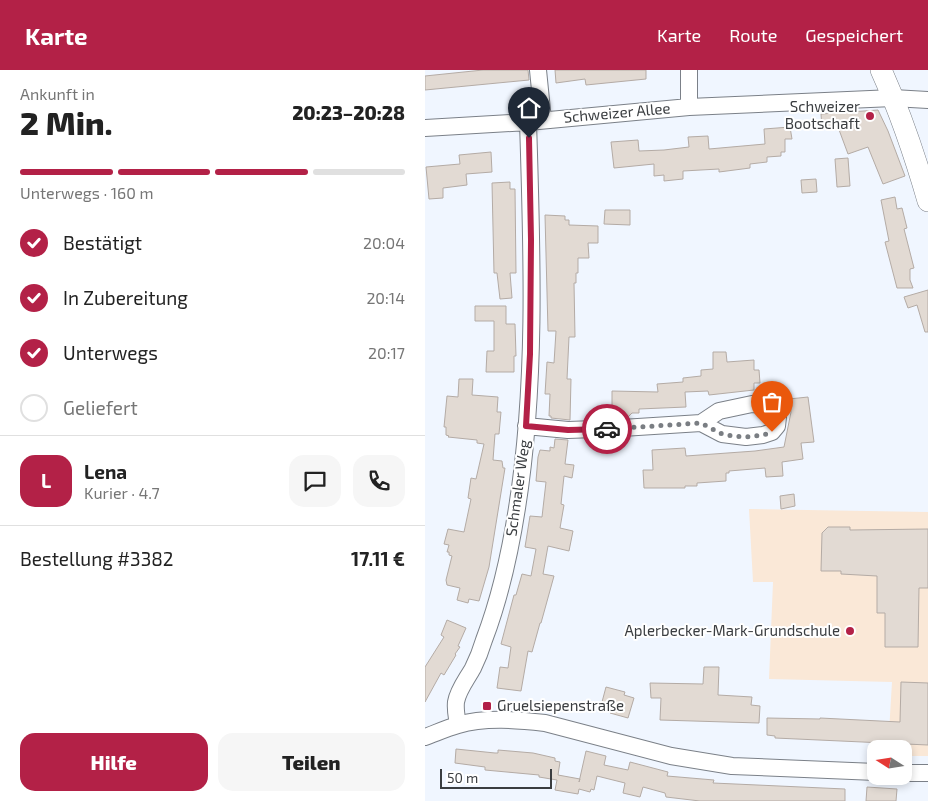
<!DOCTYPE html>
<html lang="de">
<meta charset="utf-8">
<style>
body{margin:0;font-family:"Exo 2",sans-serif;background:#f6f6f6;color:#222;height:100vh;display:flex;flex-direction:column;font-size:19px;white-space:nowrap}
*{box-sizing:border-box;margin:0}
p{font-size:16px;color:#767676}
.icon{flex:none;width:28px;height:28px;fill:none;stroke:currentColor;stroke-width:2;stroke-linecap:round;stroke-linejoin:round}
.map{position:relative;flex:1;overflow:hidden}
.sheet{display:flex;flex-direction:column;background:#fff;width:425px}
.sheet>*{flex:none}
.needle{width:32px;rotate:282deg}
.tools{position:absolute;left:442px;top:670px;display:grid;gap:10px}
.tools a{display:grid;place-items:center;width:45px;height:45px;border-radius:10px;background:#fff;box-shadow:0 2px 8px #0003;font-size:25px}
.scale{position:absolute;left:15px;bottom:12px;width:112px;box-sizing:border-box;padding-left:5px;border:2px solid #3a3d40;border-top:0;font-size:14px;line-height:18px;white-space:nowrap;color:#3a3d40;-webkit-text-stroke:4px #fff;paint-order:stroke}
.pin{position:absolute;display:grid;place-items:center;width:42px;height:42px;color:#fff;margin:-51px -21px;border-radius:50% 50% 50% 0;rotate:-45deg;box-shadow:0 0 5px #0007}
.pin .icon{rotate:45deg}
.courier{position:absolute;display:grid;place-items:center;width:50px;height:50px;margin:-25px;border:4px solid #b32147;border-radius:50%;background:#fff;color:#222;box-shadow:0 1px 6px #0007}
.summary em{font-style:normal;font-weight:800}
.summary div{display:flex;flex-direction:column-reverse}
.summary{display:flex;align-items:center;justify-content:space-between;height:85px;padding:0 20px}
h1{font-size:32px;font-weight:800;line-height:38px}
.bar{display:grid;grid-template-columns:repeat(4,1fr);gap:8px 5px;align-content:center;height:60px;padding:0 20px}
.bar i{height:6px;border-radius:4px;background:#e0e0e0}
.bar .selected{background:#b32147}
.bar p{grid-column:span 4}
.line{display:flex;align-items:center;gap:12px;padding:0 20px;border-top:1px solid #e0e0e0}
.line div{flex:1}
.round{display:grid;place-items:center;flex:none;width:52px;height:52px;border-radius:15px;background:#f6f6f6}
ol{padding:0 20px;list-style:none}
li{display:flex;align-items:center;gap:15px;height:55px}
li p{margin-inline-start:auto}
li .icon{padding:5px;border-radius:50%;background:#b32147;color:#fff;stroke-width:4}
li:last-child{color:#767676}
li i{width:28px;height:28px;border:2px solid #e0e0e0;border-radius:50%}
.cta{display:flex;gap:10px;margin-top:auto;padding:10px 20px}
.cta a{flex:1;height:58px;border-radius:15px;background:#b32147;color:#fff;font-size:20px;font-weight:800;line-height:58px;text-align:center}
.cta a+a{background:#f6f6f6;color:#222}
header{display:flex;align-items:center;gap:30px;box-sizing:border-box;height:70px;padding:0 25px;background:#b32147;color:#fff}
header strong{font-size:24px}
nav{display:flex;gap:28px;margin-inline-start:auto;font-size:18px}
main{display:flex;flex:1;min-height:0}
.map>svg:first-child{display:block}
.education{fill:#fae8d7}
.building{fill:#e2dad3;stroke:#b4aba5}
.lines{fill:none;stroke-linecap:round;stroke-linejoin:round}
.minor-casing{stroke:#7b8088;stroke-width:18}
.tertiary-casing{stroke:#7b8088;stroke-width:22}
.minor{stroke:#fff;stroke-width:16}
.tertiary{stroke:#fff;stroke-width:21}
.done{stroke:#7a7e83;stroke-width:5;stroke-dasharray:0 9}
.route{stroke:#b32147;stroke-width:6}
.poi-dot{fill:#b32147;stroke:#fff;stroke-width:2}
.labels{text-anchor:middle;stroke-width:4;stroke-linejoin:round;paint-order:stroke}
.poi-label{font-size:15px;fill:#3a3d40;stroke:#fff;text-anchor:end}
.street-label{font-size:15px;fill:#3a3d40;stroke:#fff}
</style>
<header>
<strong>Karte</strong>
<nav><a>Karte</a><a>Route</a><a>Gespeichert</a></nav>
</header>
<main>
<section class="sheet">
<div class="summary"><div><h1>2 Min.</h1><p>Ankunft in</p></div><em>20:23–20:28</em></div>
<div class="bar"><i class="selected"></i><i class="selected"></i><i class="selected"></i><i></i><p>Unterwegs · 160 m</p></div>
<ol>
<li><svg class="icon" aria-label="check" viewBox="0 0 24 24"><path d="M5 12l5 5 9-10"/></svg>Bestätigt<p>20:04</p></li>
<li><svg class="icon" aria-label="check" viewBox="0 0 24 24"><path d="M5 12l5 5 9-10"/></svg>In Zubereitung<p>20:14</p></li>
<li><svg class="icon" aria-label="check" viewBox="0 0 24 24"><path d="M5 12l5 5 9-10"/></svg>Unterwegs<p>20:17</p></li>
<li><i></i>Geliefert</li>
</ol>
<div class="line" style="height:90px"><b class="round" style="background:#b32147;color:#fff">L</b><div><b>Lena</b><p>Kurier · 4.7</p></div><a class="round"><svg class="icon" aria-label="chat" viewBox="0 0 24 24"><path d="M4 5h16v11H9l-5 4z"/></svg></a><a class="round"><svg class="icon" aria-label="phone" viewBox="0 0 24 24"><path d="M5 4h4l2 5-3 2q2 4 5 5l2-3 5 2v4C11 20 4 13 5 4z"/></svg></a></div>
<div class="line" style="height:65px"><div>Bestellung #3382</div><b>17.11 €</b></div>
<div class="cta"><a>Hilfe</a><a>Teilen</a></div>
</section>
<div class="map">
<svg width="503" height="731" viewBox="0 0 503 731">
<rect width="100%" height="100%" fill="#f0f6ff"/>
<path class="education" d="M324,439L503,442V686H479V679H463L467,612L344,609L348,512H328Z"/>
<path class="building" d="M58,0H103L104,10L0,20V6Z
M130,0H221V9L161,15L160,9L131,13Z
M453,40L463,61L480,106L458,114L443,77L423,84L413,57L397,58L396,44Z
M365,57L367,69H360V82H356V86L342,87V92L325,94V98L294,102V99L258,101V109L239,111V105L229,106V94L189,98L186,72L213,70L214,81L239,80L264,77L263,67L283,66L284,79L340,74L339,59Z
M66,82L67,102L41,104L42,115L18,118V128L4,129L1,97L35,94L34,85Z
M423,88L425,116L412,117L410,89Z
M391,109L392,122L377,123L376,110Z
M85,112V119H90L91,203H85L87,228L75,229L72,203H69L67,113Z
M470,127L472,139L477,138L482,158L479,159L489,198L485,199V210L488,218H472L460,172L464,171L456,130Z
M180,140H205V155L179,154Z
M120,145L140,146V150H144V155L173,156V173H163L164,188H153V203H151V213H149L150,267H144L142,309H146L145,350L126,348V346H124L125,324H120L122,292L129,293L131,261H123Z
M503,220V262H500L492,235L483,238L479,227Z
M50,236H81V254H90L91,286H89V302H61L62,281H69V251H50Z
M288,282H301L302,292L329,290V300H334L335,313H329V320L284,325L283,321L260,322L261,337L214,339V343H207L202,348H199L194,342H187V321L233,322L232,314L258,312V308L276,306V300L288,299Z
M34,309H48L47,325L73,327L72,342H76L74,364H70L68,390L77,391L78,398H80L64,497L54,531L44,529L43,533L32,530L35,518L22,515L21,510L27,486L24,485V482H22L24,475L19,474L23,459L39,462L46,429L43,428L46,408L51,409L59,374L52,373V370L23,367L24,366L21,365V357H19L22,326L33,327Z
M383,327L389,372L376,373L378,389L357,392L358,406L341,407L340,398L304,401V403H301V411L272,413V416H260V418H219L218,400H228L227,380L260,378L261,386L330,381L359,377L366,342L364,329Z
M130,369L143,370L140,394L149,395L147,408L139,406L136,434L139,435L135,458L148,461L144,481L123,476L118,504L129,506L116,553H115L107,582L103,581L96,621L72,618L75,597L83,598L86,577L76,574L89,525H91L97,504L106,506L111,479L100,477L105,446L117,447L121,412L111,411L113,387L115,380L125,381V377L129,378Z
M369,424L370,436L356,439L355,426Z
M403,457H425V460L503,459V518H494L493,577H460V543H452V506L416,504V501H396L397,463Z
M22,550L41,558L33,576L35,577L30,584L31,585L19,605L16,603L0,632V597L19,567L16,565Z
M279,597H294L293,625L327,627L326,635L335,636L334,653L235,650L236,628H226L225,613L278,614Z
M476,612L503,613V675L350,668V666L342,665V648L395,649V648L475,652Z
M181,617L200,622L199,625L209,628L203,648L185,643L187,635L177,632Z
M31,679L70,683H73V680L108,683L130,688V691L135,692L133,705L155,709L154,712L161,681L181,686L179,695L203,700L205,692L243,702L242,706L289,710L288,713L420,719V731H275L241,727L240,723L218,717L215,727L198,723L200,713L172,706L169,720L166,719L165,722L154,719L153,724L130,720L132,710L114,707V705L60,700V697L30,693Z
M442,717L472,719L471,731H441Z"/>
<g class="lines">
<defs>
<path id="minor" d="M113,0L118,50
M264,37V0
M0,58L103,52L264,37L468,28L503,30
M101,356L143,360L197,358L276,353L294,341L327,334L341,335L349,339L353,347L352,356L347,362L338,365L321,367L297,364L276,353
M33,655C32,648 30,640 31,632C33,620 42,609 48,598C52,590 56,580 59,570C75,528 85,483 92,438C112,312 107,179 103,52
M0,667C11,663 22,658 33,655C60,647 93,650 120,653L246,686L307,696L451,702
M479,703H503"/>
<path id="tertiary" d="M456,0C475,42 490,86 503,131"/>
</defs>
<use href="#minor" class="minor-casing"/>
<use href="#tertiary" class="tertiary-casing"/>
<use href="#minor" class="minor"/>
<use href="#tertiary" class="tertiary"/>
</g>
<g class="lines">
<path class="done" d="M182,359L276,353L297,364L308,366L321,367L338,365L347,362"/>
<path class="route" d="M104,68L106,170L105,284L101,356L143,360L182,359"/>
</g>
<g class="poi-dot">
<circle cx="445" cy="46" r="5"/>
<circle cx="425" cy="561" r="5"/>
<rect x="57" y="631" width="10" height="10" rx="2.5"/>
</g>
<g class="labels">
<g class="poi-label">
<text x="435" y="42">Schweizer<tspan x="435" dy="17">Bootschaft</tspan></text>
<text x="415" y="566">Aplerbecker-Mark-Grundschule</text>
<text x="72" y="641" text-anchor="start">Gruelsiepenstraße</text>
</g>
<g class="street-label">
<text transform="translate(192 43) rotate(-5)" y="5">Schweizer Allee</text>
<text transform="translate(93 418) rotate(-82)" y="5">Schmaler Weg</text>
</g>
</g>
</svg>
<div class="tools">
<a><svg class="needle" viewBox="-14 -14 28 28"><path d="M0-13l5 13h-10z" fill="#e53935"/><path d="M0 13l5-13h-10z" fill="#767676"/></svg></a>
</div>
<div class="scale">50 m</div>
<div class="pin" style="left:347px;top:362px;background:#ea580c"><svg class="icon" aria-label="bag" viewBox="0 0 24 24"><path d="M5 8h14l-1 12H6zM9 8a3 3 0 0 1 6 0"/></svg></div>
<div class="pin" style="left:104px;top:68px;background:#1f2937"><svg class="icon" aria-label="home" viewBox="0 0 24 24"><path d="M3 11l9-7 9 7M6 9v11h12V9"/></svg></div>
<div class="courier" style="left:182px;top:359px"><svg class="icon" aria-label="car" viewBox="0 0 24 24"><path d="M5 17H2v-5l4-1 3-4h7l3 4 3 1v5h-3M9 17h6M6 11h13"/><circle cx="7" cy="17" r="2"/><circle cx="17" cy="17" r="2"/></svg></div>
</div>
</main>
